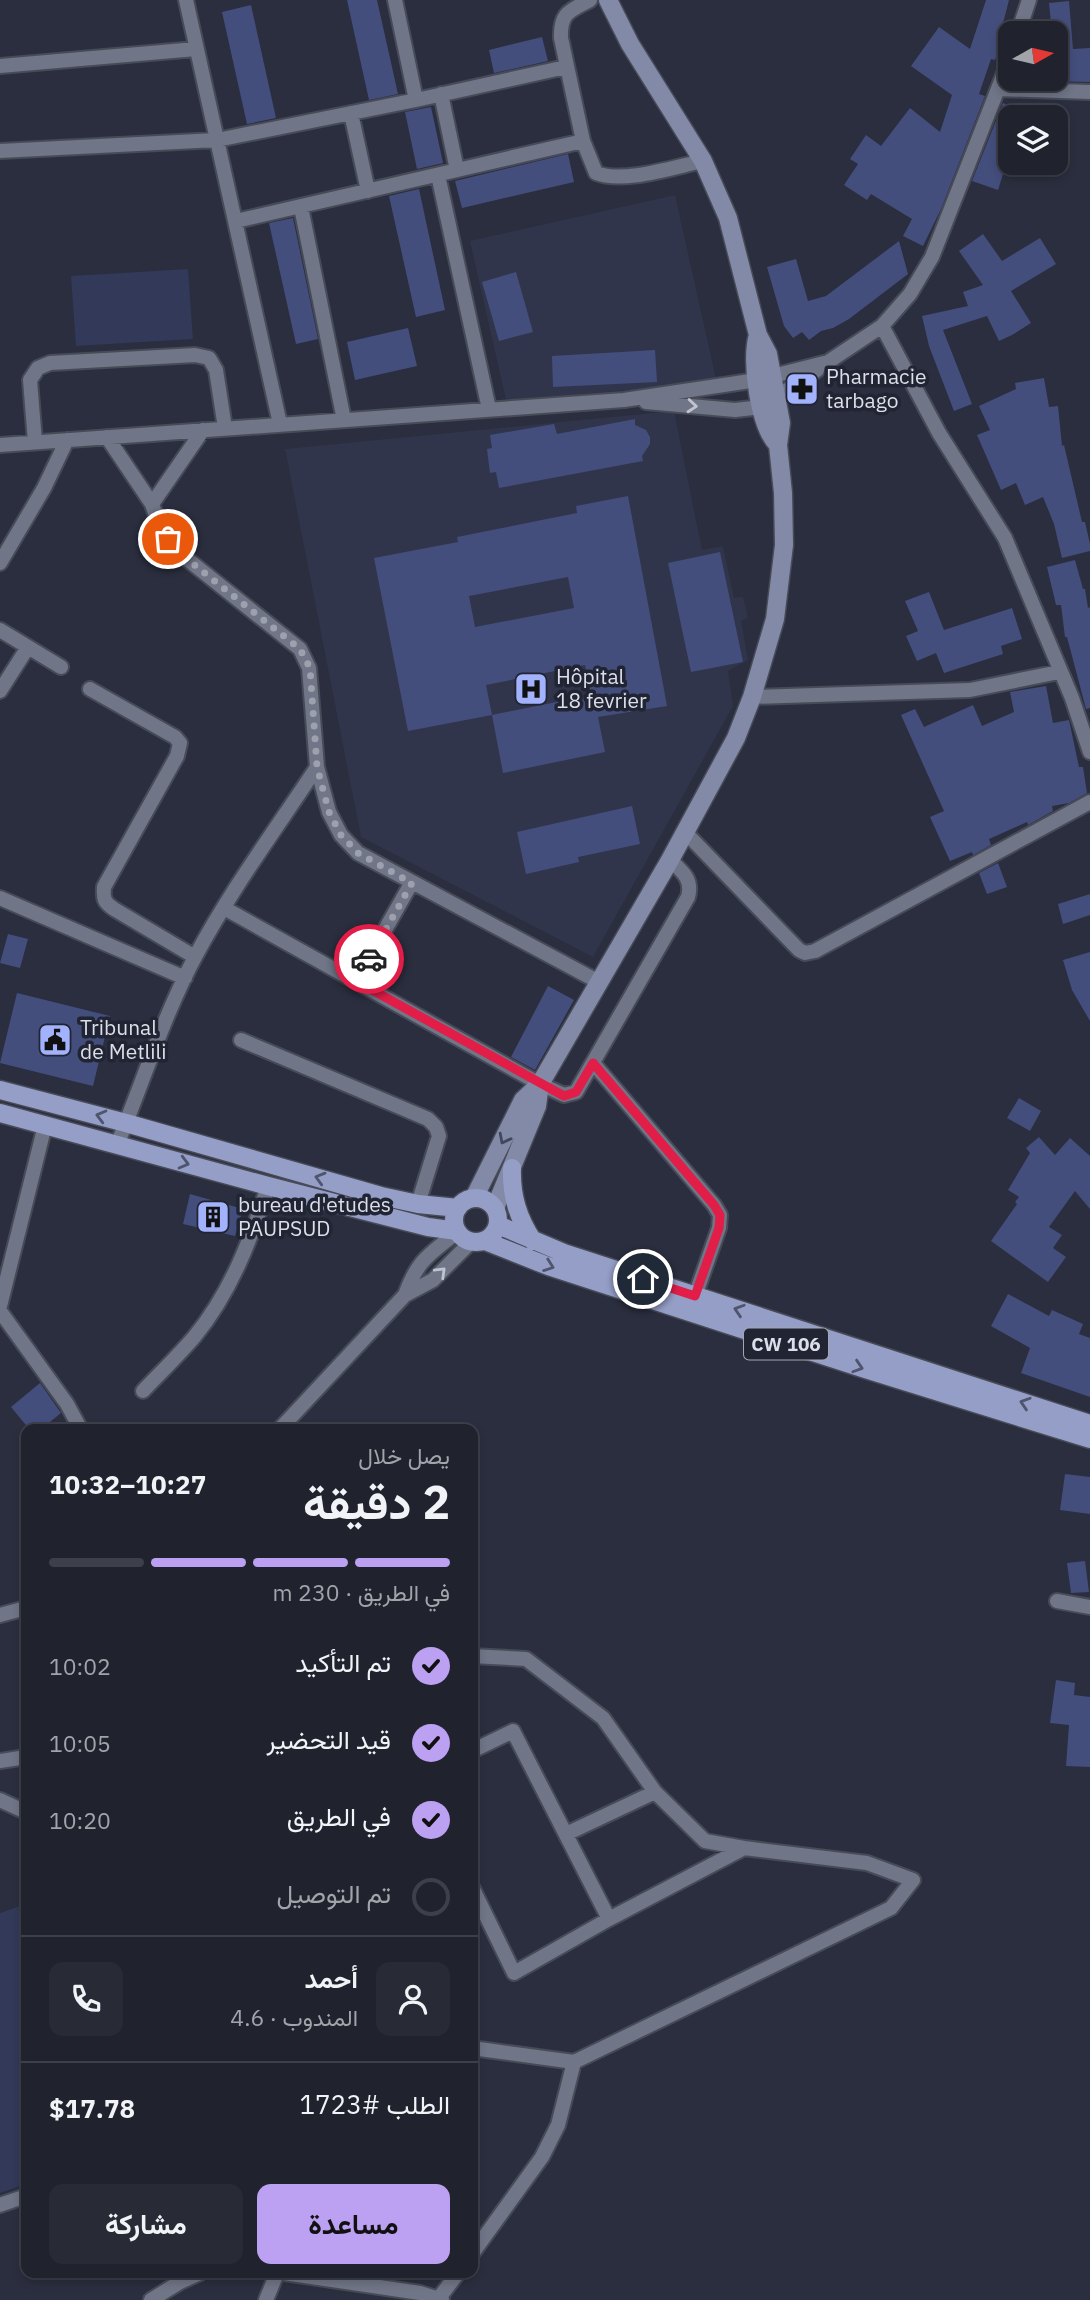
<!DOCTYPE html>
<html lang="ar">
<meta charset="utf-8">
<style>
body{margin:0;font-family:"IBM Plex Sans",Vazirmatn,sans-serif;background:#282a36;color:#f1f3f6;direction:rtl;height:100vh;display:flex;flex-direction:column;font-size:26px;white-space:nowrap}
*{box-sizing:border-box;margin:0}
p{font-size:23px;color:#a2a4aa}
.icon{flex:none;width:38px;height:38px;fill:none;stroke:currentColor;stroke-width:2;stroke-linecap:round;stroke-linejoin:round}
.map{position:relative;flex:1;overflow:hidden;direction:ltr}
.side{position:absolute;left:21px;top:1424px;width:457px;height:854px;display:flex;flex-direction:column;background:#20222e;border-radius:14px;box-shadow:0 4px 10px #0003,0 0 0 2px #3d3f4a;direction:rtl}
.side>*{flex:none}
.needle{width:46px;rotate:82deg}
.controls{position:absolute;left:998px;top:21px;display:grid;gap:14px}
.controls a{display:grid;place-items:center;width:70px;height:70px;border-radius:14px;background:#20222e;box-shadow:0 4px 10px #0003,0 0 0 2px #3d3f4a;font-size:35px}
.pin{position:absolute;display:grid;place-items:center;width:60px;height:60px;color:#fff;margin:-30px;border:4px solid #fff;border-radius:50%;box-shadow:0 2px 7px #0007}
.courier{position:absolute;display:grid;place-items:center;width:70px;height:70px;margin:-35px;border:5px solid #e11d48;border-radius:50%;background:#fff;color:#222;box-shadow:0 2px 9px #0007}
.headline em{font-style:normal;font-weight:700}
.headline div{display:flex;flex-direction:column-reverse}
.headline{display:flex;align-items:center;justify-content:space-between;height:119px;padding:0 28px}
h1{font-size:46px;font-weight:700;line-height:52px}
.bar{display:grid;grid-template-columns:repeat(4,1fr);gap:10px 7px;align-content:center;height:84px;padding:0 28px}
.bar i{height:9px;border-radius:5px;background:#3d3f4a}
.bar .active{background:#bca0f2}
.bar p{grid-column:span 4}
.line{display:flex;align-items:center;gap:18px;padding:0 28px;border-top:2px solid #3d3f4a}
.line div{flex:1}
.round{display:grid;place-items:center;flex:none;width:74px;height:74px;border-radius:14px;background:#282a36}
ol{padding:0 28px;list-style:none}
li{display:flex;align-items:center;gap:21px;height:77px}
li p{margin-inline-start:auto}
li .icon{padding:7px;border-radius:50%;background:#bca0f2;color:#111;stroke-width:4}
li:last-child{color:#a2a4aa}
li i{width:38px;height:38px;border:4px solid #3d3f4a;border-radius:50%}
.primary-button{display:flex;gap:14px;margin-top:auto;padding:14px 28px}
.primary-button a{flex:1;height:80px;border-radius:14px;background:#bca0f2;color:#111;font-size:28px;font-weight:700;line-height:80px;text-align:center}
.primary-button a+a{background:#282a36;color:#f1f3f6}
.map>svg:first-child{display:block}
.built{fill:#30354b}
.pitch{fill:#323959}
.building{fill:#444e7c;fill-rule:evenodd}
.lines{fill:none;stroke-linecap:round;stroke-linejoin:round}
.minor-casing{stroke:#474a57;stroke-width:18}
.secondary-casing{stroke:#474a57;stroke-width:21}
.primary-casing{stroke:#474a57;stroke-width:21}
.minor{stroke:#707587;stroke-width:14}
.secondary{stroke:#828aa7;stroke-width:18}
.primary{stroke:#959ec7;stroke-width:18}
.oneway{stroke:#c1c4d0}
.oneway2{stroke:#4f556e}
.oneway3{stroke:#42485c}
.done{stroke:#9ea1ad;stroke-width:7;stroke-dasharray:0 12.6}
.route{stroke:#e11d48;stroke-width:9}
.labels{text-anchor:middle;stroke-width:7;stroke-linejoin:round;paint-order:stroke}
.shield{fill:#202433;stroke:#a4a7b2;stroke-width:2}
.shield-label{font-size:19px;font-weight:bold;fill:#dcdfe9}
.poi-label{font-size:21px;fill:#dcdfe9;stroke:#202433;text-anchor:start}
</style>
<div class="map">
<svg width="1090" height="2300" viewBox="0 0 1090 2300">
<rect width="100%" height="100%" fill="#2a2e3e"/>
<path class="built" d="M675,195L717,383L506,400L470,241Z
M674,411L702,550L723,546L734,598L743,597L748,618L741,621L748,660L728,671L733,706L593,957L361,837L285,449Z"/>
<path class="pitch" d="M188,269L193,339L76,346L71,276Z
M26,1904V2184L0,2193V1913Z"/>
<path class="building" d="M347,0H377L398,94L369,100Z
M986,0H1009L999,39L1002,40L995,60L991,59L979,94L985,96L941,209L923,246L903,236L912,219L871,194L867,200L844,185L858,164L850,159L866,135L881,146L910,108L940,132L952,95L911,66L939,27L970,49Z
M1069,1L1073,49L1090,48V82L1055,81V33H1052L1049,3Z
M251,5L276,118L247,124L222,12Z
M542,37L548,61L494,73L489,50Z
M1003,103L1010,106V176L1003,174L998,190L972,181Z
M431,107L443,163L417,169L405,112Z
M568,154L574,182L462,208L455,181Z
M419,189L445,310L416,317L389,196Z
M293,218L318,339L296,344L269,223Z
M983,234L1002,261L1040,238L1056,264L1011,291L1031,323L1012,335L999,341L987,316L943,330L972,404L954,411L929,346L922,316L968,306L963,292L983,285L959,251Z
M899,241L908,274L849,319L833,328L821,331L809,340L802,332L793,338L784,326L767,267L796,259L808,301L826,296Z
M516,272L533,332L499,341L482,282Z
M408,328L417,366L355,380L347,342Z
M655,350L657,382L553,387L552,356Z
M1044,378L1049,407L1058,406L1062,446L1064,445L1082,522H1085L1090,544V551L1062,558L1054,524L1043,497L1025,505L1016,483L1001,490L977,435L990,430L979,406L1016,389L1015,383Z
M635,419V425L646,430L650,437V444L642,456L643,461L499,488L496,472L490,473L487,449L492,448L490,435L554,424L557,434Z
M628,496L667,706L598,717L605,752L503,773L492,715L408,731L374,558L458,542L457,537L577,513L576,506ZM568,577L574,608L475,627L469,596ZM585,665L591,695L492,715L486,685Z
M720,552L743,662L691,672L668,563Z
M1075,560L1083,589H1085L1088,608L1090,607V708L1086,709L1067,637H1065L1061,605H1056L1047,567Z
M929,592L944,630L1012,608L1022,639L1001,646L1003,654L944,673L936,653L917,661L906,636L918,631L905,601Z
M1046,686L1053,723L1069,720L1079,767H1083L1087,793L1069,803L1052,806L1053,811L1028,825L1027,822L989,839L991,845L973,855L972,852L950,861L930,817L944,811L901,715L915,709L924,727L973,705L982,726L1014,712L1010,692Z
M632,806L640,844L578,857L579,862L526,874L517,832Z
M998,863L1007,887L987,894L979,873Z
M1090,894V915L1063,924L1058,904Z
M8,934L28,939L20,968L0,963Z
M1090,952V1021L1072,990L1063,960Z
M548,986L574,1000L535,1070L511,1057Z
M17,993L110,1016L93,1086L0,1063Z
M1019,1098L1041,1111L1030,1131L1007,1118Z
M1039,1137L1055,1155L1070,1138L1090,1156V1209L1075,1191L1049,1227L1062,1235L1053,1248L1066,1257L1048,1282L991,1241L1017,1204L1015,1202L1019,1197L1008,1190L1030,1153L1026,1148Z
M190,1194L243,1209L235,1236L183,1224Z
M1008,1294L1049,1316L1052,1310L1083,1324L1079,1334L1090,1338V1397L1021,1373L1030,1348L991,1326Z
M40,1383L61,1413L40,1430H30L11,1407Z
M1065,1474L1090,1477V1514L1060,1510Z
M1085,1561L1089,1592L1071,1593L1067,1563Z
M1056,1680L1075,1683L1074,1695L1090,1697V1767L1066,1766L1069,1725L1050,1723Z"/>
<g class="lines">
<defs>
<path id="minor" d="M186,0L280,424
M395,0L416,100
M590,0C570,11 560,12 561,38L583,141L596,173C623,184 674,167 703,161
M1018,33L1029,0
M0,66L196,49
M999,89L1090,92
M441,94L457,170
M351,113L368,191
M0,151L217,140L416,100L566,67
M438,175L489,409
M301,207L344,420
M236,221L583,141
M882,326L939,433L1005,538L1072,698L1090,752
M646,402L735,410L762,407L817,370
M107,437L152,504L160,527L177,551L300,649L309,668L317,767L329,812L341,835L358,853L599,982
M35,442L30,380L38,368L50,363L195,355L209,358L216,370L225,428
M0,445L624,400L757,380L828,362L882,326L910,294L932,257L1010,58
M152,504L203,430
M0,563L44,488L67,440
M0,630L61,667
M90,689L175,737L180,743L177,756L104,887C103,899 104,902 114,909L195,957
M0,691L28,647
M752,697L970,690L1059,672
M685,832L799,950L805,953L815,951L1090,802
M0,898L185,978
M224,908L540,1084L564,1095L576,1092L688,897C693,879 682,871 670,860
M356,981L412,882
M241,1040L428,1119L436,1127L439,1136L418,1204
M593,1063L714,1205L720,1215L719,1228L695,1296
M117,1145C143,1082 163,1017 195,957C230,891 276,829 317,767
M405,1295L433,1280L471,1242
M0,1306L45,1125
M0,1311L67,1404L81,1430
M143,1391C160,1373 179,1355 195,1336C231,1292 251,1239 268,1186
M279,1430L405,1295C418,1259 429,1255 457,1232
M1057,1601L1090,1607
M0,1615L26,1608
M472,1656L526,1659L603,1718L655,1792L705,1841L744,1848L867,1863L913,1880L891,1908L574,2062L472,2048
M472,1751L513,1731L609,1919
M0,1761L26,1757
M0,1800L26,1812
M566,1834L655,1792
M472,1887L514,1973L609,1919L744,1848
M0,2205L26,2196
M472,2254L542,2157L558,2125L574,2062
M284,2273L420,2293L442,2300
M439,2298L458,2273
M151,2300L180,2282L200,2273
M266,2300L277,2273"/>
<path id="secondary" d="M758,335C750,360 759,426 778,445
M474,1198L523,1100L540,1084L670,860L736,738L752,697L775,619L784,545L783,493L778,445L781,423L768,354L758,335L728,218L703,161L630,44L608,0
M495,1208L537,1106L540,1084"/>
<path id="primary" d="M0,1090L126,1123L381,1196L418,1204L458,1208
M0,1113L268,1186L428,1227L457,1231
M512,1168C511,1196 518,1218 533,1241
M454 1220a22 22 0 1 1 44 0a22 22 0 1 1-44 0Z
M498,1225L564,1253L1090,1424
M485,1241L548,1266L865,1369L1090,1439"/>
</defs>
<use href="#minor" class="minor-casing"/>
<use href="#secondary" class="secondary-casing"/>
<use href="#primary" class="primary-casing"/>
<use href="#minor" class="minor"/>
<use href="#secondary" class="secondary"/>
<use href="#primary" class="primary"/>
</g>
<defs><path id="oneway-chevron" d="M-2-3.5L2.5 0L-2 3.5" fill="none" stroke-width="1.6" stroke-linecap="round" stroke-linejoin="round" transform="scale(1.75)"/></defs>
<g class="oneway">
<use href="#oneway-chevron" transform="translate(692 406) rotate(5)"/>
<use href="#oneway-chevron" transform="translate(441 1272) rotate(-44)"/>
</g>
<g class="oneway2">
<use href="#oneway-chevron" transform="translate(101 1116) rotate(-165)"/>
<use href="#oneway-chevron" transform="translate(184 1163) rotate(15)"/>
<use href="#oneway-chevron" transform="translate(320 1178) rotate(-164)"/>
<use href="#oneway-chevron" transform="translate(549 1266) rotate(20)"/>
<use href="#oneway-chevron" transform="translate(739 1310) rotate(-162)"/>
<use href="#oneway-chevron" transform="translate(858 1367) rotate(18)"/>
<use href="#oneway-chevron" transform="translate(1025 1403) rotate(-162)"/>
</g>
<use class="oneway3" href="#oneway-chevron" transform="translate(504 1139) rotate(117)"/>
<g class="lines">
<path class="done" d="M168,539L177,551L300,649L310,668L317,767L329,812L341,835L358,853L412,883L369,959"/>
<path class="route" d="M369,959L356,981L564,1096L576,1092L593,1063L714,1205L720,1215L719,1228L695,1296L643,1279"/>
</g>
<defs>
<symbol id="pharmacy-square" viewBox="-11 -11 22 22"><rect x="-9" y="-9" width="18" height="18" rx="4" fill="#a2b2fd" stroke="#202433"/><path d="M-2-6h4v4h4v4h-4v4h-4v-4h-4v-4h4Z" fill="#111"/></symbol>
<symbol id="hospital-square" viewBox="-11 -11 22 22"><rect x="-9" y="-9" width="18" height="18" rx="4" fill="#a2b2fd" stroke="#202433"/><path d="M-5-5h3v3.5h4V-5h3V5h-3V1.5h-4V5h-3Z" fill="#111"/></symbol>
<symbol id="civic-square" viewBox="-11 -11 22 22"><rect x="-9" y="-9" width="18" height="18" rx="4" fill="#a2b2fd" stroke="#202433"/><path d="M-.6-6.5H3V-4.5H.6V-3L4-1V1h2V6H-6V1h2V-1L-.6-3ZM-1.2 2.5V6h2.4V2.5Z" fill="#111"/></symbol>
<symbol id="building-square" viewBox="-11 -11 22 22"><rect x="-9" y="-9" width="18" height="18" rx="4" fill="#a2b2fd" stroke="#202433"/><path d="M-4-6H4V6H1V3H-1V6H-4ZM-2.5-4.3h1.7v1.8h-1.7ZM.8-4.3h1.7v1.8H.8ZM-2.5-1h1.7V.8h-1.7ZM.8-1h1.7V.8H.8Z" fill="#111"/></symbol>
</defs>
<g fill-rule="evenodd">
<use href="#pharmacy-square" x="783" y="370" width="38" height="38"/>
<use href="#hospital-square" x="512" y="670" width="38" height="38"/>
<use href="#civic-square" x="36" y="1021" width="38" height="38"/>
<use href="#building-square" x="194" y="1198" width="38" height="38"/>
</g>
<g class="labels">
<rect class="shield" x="744" y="1328.5" width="84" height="31" rx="5"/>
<g class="shield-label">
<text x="786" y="1351">CW 106</text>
</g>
<g class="poi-label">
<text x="826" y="384">Pharmacie<tspan x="826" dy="24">tarbago</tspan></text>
<text x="556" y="684">Hôpital<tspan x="556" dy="24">18 fevrier</tspan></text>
<text x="80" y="1035">Tribunal<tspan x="80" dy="24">de Metlili</tspan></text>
<text x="238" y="1212">bureau d'etudes<tspan x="238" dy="24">PAUPSUD</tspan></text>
</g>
</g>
</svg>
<div class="controls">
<a><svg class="needle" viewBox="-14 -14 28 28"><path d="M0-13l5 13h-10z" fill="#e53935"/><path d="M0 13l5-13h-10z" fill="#a2a4aa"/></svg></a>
<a><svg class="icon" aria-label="layers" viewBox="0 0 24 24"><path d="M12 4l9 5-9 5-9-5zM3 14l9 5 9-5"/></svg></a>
</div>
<div class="pin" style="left:168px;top:539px;background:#ea580c"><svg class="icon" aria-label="bag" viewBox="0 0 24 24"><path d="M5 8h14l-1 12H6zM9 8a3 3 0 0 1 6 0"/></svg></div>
<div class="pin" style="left:643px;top:1279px;background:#1f2937"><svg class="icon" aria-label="home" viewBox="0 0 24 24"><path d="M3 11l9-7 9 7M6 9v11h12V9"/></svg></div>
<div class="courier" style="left:369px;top:959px"><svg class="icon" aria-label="car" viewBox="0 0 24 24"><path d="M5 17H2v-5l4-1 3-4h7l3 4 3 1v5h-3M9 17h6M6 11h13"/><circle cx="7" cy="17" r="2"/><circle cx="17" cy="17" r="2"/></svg></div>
<section class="side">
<div class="headline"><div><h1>2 دقيقة</h1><p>يصل خلال</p></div><em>10:27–10:32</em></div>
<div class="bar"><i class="active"></i><i class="active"></i><i class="active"></i><i></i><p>في الطريق · 230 m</p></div>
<ol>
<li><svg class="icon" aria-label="check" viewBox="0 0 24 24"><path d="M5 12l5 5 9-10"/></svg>تم التأكيد<p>10:02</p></li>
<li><svg class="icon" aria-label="check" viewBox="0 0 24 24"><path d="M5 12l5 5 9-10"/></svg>قيد التحضير<p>10:05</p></li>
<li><svg class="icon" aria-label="check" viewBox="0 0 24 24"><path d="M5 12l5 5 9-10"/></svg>في الطريق<p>10:20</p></li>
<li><i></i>تم التوصيل</li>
</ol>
<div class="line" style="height:126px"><a class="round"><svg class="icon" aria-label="person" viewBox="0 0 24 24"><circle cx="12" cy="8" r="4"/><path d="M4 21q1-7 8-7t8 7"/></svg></a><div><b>أحمد</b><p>المندوب · 4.6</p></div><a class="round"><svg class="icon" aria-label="phone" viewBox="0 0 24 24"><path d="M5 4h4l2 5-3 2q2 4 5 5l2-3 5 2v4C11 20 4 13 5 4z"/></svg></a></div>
<div class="line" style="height:91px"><div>الطلب #1723</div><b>$17.78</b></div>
<div class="primary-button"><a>مساعدة</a><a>مشاركة</a></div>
</section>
</div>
